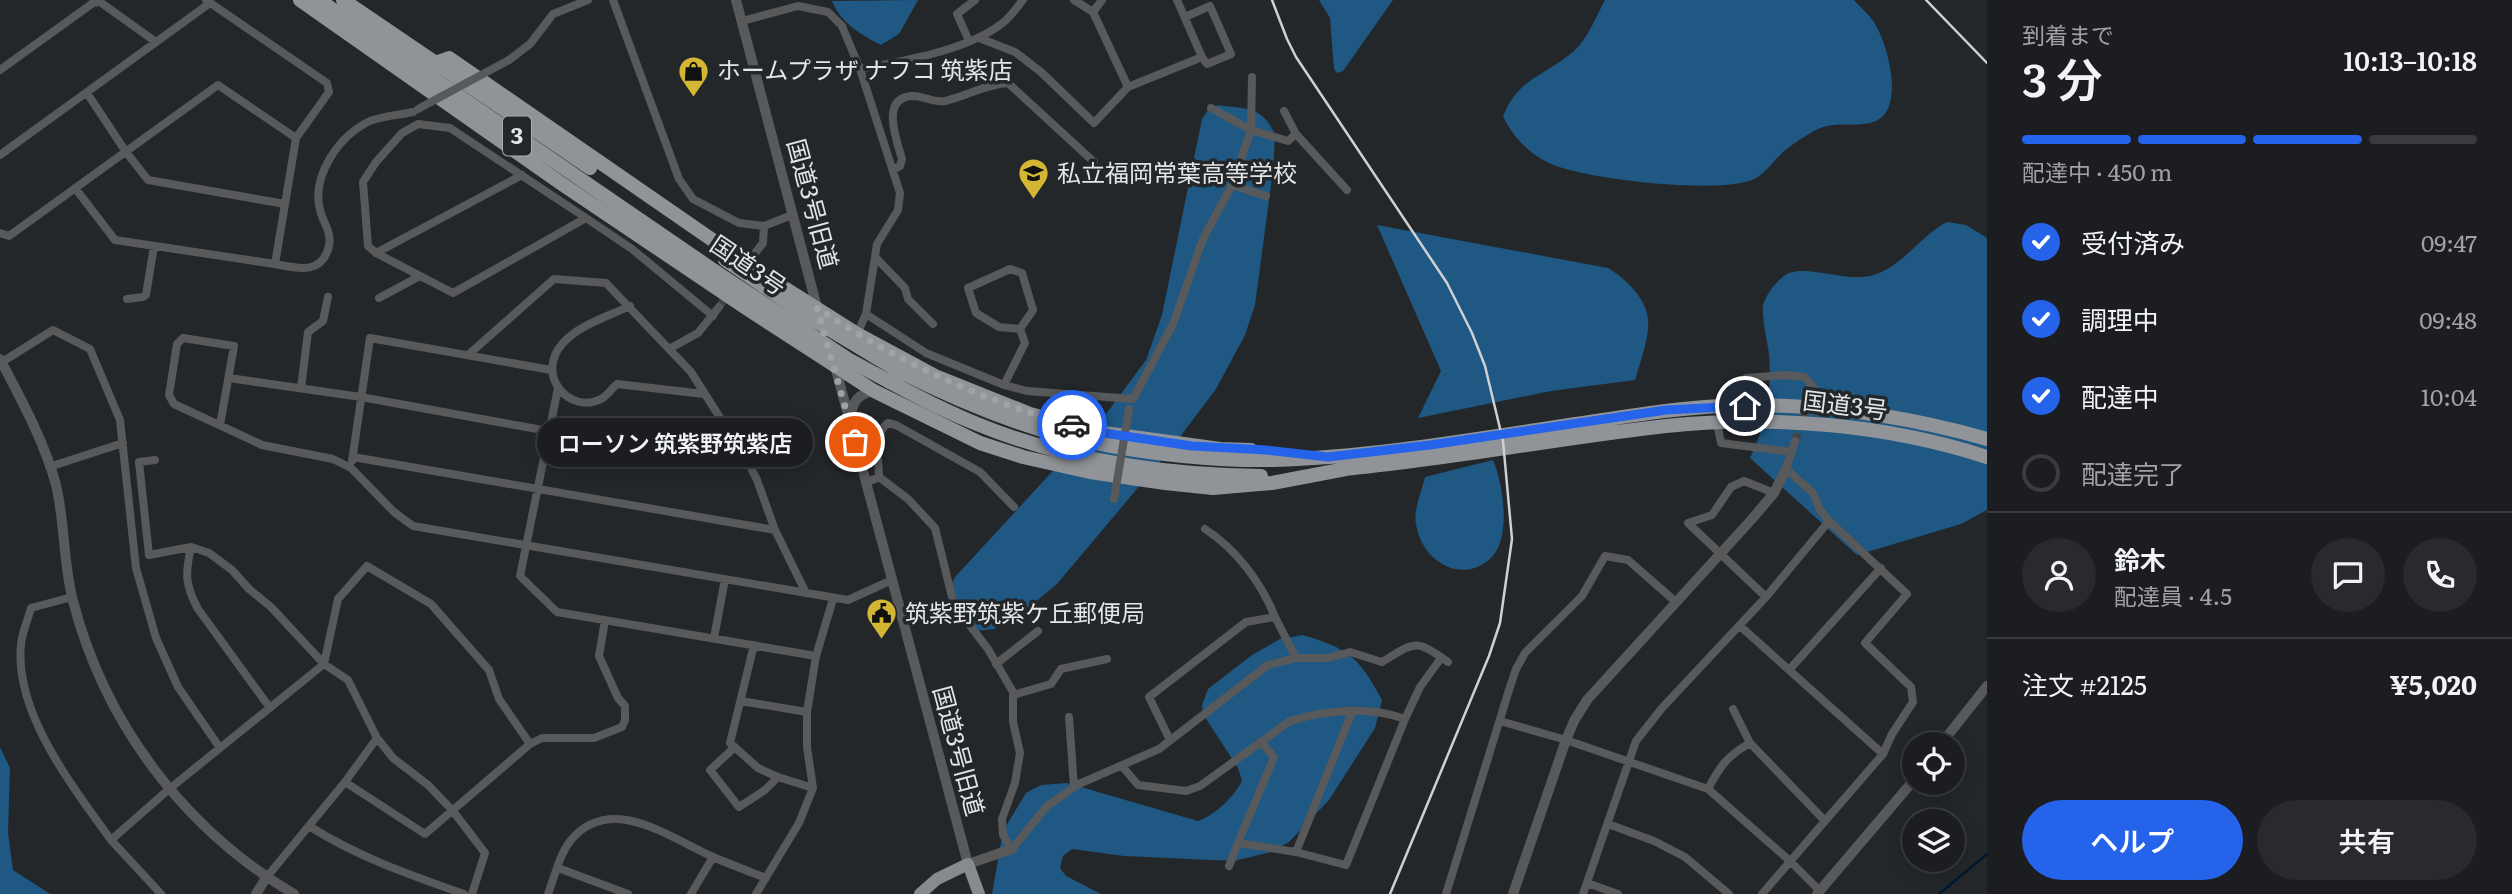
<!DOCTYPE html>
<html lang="ja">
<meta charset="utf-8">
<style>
body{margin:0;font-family:Literata,"Noto Sans JP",serif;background:#282a2d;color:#f1f3f6;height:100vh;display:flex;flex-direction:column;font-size:26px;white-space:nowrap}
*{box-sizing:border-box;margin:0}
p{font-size:23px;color:#a0a2a5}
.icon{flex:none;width:38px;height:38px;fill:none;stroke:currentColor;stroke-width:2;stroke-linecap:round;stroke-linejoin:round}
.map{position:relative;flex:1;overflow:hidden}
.drawer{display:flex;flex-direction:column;background:#1b1d20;width:525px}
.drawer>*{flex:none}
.buttons{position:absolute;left:1902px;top:732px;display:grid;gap:14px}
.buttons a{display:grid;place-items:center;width:63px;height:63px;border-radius:50%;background:#1b1d20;box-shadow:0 4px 18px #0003,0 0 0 2px #393b3e;font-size:35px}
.pin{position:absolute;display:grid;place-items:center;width:60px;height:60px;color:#fff;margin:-30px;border:4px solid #fff;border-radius:50%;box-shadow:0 2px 7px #0007}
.courier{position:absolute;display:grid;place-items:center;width:70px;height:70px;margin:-35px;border:5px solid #2563eb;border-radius:50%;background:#fff;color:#222;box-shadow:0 2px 9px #0007}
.bubble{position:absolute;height:49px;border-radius:24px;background:#1b1d20;box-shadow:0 4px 18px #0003,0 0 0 2px #393b3e;font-size:23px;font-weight:600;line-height:49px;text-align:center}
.headline em{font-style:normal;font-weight:600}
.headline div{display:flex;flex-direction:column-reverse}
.headline{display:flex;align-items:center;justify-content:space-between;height:119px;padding:0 35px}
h1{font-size:46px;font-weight:600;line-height:52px}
.bar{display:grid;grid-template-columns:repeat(4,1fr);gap:10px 7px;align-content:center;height:84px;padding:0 35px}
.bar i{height:9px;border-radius:5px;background:#393b3e}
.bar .on{background:#2563eb}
.bar p{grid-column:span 4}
.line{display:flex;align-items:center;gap:18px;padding:0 35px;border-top:2px solid #393b3e}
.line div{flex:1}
.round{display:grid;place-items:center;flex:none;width:74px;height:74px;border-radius:37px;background:#282a2d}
ol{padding:0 35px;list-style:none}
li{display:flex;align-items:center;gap:21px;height:77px}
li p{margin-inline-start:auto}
li .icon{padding:7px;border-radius:50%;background:#2563eb;color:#fff;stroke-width:4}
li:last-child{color:#a0a2a5}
li i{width:38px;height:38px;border:4px solid #393b3e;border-radius:50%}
.cta{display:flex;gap:14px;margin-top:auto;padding:14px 35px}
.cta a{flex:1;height:80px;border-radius:42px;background:#2563eb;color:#fff;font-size:28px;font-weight:600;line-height:80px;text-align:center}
.cta a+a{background:#282a2d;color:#f1f3f6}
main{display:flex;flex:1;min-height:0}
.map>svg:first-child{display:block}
.forest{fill:#1e5883}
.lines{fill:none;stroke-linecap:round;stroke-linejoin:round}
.stream{stroke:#00192f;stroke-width:2.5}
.minor-tunnel{stroke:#414446;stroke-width:8;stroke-dasharray:8 4;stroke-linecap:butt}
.minor{stroke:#58595b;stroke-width:8}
.tertiary{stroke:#58595b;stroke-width:10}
.primary{stroke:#878b8e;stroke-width:12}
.trunk{stroke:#909498;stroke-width:14}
.rail{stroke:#ced0d2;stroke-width:2.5}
.minor-bridge{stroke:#58595b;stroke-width:8}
.trunk-bridge{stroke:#909498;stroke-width:14}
.done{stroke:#a0a2a5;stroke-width:7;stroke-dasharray:0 12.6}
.route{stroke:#2563eb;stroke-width:9}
.labels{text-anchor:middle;stroke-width:7;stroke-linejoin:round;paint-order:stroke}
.shield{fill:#24272a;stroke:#aaacae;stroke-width:2}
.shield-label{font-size:23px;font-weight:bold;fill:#e3e5e7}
.poi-label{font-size:24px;fill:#e3e5e7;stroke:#24272a;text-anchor:start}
.street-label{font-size:24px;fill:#e3e5e7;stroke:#24272a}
</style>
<main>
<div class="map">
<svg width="1987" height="894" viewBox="0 0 1987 894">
<rect width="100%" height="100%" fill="#24272a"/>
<path class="forest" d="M918,0L899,34L881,45C861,35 840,22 832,1Z
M1319,0H1393L1343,71L1337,73L1334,69L1330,18Z
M1605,0H1854C1861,8 1870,15 1875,24C1888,45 1905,108 1876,121C1856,129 1835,119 1814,131C1802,138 1789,146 1779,156C1772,163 1765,173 1756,178C1726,196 1578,179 1547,162C1526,151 1514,137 1503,117C1517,78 1547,75 1574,51C1588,38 1596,17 1605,0Z
M1218,105C1246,109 1263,106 1275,135L1273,170L1255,305L1245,335L1216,389L1173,446L1057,584L1018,616L994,629L974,631L963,624L952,610L947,593L955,577L1109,410L1146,360L1162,315L1202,119L1208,110Z
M1947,222L1966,225L1987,238V510L1961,524L1857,555L1750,458C1766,425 1772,392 1769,354C1767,339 1762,321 1763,306C1765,295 1779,277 1789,273C1811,265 1847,283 1874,275C1903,266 1921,235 1947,222Z
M1377,225L1608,268C1625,278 1646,298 1648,319C1650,336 1640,363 1635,380L1551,391L1418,418L1441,371Z
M1493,460C1503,483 1512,538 1491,558C1461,586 1421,560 1416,524C1413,510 1422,491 1425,477Z
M1303,635C1349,649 1359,657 1382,700L1375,728L1329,800L1289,842L1271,852L1234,861L1124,856L1072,849L1063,856L1060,868L1066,876L1101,894H992L1003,831L1026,793L1041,785L1067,783L1198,821C1215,815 1234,797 1242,781L1238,768L1203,714L1202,705L1208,689L1252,655L1280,639Z
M0,747L10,768L8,833L13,870L50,894H0Z"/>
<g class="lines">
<path class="stream" d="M1939,894L1987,854"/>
<path class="minor-tunnel" d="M719,307L756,252
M1795,441L1814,388"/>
<path class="minor" d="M613,0L679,179L693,199L739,223L764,226L792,215
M1074,0L1093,12L1102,0
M1093,12L1128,87
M1185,17L1210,6L1231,54L1207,64L1202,57
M742,21L798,6L828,12L842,26L860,69L900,193L898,210L877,244L866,314L857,334
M979,38L1015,52L1041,72L1094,123L1128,87L1202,57L1177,0
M969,41L957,14L975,0
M509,60L530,44L553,14L588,0
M860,69C903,61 971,50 1005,21C1012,15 1017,7 1023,0
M0,70L93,3L100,2L156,42
M1252,77L1251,130L1288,141L1296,134L1284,111
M87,93L126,152L148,180L285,204
M1211,108L1251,130L1232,185
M1296,134L1347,190
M0,155L210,3
M893,170L900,166L902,159C897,141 879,97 913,96C925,96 933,103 945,101C967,96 986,84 1008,83L1094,162
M75,188L115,240L275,264L296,138L329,92L327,83L206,0
M586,218L450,128L418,124L402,133L376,162L363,182L368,246L376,253L453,293L586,218L632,249L713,316
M0,233L9,236L218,85L296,138
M756,252L763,243L764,226
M376,253L522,175
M876,258L905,288L908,299L933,324
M275,264C296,268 322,276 329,246C332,232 323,223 320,210C311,175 340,135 370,121C383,116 399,115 413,112
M379,298L420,276
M127,299L143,297L146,295L154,246
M630,306C609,316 579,325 563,343C534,375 570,415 601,399C607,396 612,388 617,384L704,394
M866,314L926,353L1004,385L1025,343L1020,329L999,327L976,313L968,288L1010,269L1022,273L1033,310L1020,329
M669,349L698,333L719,307
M468,355L554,279L606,283L691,372L747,460L757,480L775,530L806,593
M2,362L53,330L90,349L120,420L136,568L156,638L178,687L220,748
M229,378L361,397L548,431L747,460
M1004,385L1027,391L1133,399L1173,324L1203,239L1232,185L1266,196
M301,388L308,332L323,321L328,297
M558,388L520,576L557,612L816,656
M1723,406L1726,391L1746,378L1786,375L1805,377L1814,388
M1717,423L1721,443L1792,452
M220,425L234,346L183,338L177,344L169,395L174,404L262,445L333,459L351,468L394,512L413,526L848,600L892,580
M353,457L775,530
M155,460L139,462L149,555L191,547L209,553L232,570L249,589L271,607L324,664L348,680L377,738L393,758L428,785L453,811L485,853L472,894
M352,461L370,338L551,370
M49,467L123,443
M879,477C879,460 872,435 888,423L896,425L980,472L1014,507
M868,482L879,477L908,499L935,528L954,605L988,649L1013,692V722L1020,753L1015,783L1002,819L1003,835L1012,849L1047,806L1079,784L1159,749L1268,665L1296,658H1328L1350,652L1382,662C1416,641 1415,639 1448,662
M1205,529C1236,549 1261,582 1275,617
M191,547C185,574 185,585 198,609L270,708
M72,597L31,608C28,620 22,632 21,644C14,713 73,787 111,840
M1766,597L1688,523L1712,515L1731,487L1744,481L1774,493
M1740,626L1883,754
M714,638L725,579
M754,645L730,743L758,768L778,777L813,788
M996,664L1038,631
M1789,670L1881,568
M1013,695L1051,684L1061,669L1107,659
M741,701L807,712
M1733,709L1750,743L1825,821
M1069,717L1074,787
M1405,719L1420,687L1441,658
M1500,721L1566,740L1708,789L1790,861L1820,891
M1170,740L1149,697L1246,622L1275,617L1296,658
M1261,742L1274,757L1238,843L1296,852
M530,744L542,738H594L622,727L625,720V706L618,698L599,656L605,620
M735,747L710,770L739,807L765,790L778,777
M1122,766L1138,785L1186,791L1200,786L1290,721C1326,710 1369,706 1405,719L1346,865L1296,852L1352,712
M1708,789C1720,766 1727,756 1750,743
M1608,824L1654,841L1685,857L1729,894
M309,826C358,857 410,875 464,894
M1229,866L1238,843
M558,868L628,894
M266,878L345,782L377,738
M1587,883L1618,894
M161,894L111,840L168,790L324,664L338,599L367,566L431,604L489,670L499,699L530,744L425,834L345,782
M548,894C555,876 559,855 571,840C611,793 669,837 711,856C729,864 748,871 766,878
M691,894L713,857
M756,894L799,823L813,788L807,747V712L816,656L833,599
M1446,894L1509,690L1516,669L1525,653L1582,596L1605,556L1628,560L1676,602
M1583,894L1636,741L1662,708L1766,597L1829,521
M1762,894L1883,754L1892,734L1913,702L1911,687L1865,643L1907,594L1829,521L1820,510L1813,493L1786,469L1795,441"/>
<path class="tertiary" d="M736,0L818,311
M0,359C20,397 45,443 56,485C65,522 63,563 73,601C105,724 184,829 294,894
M835,366L968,864L1012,849
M850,418C853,402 857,394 874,391
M1941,744L1987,686
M256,894L266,878
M1513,894L1566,740L1574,721L1587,700L1752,519L1774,493L1786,469
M1817,894L1914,780"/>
<path class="primary" d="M920,894L937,879L968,864L979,894"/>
<path class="trunk" d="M300,0L562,184L746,308L874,391L980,443L1023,457L1090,472L1165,483L1213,488L1272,483L1351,468
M319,0L716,272
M343,0L590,168
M435,63L449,58L753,268L857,334L935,376L1030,414L1104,433L1220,449L1251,450
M897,370C950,397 1004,420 1062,436C1076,440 1092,442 1106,445C1161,455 1217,461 1273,460C1377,457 1481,438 1583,423C1629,416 1675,408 1722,406C1811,402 1902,415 1987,439
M890,382C918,397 947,412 977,424C1067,461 1164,475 1261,476
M1344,469C1452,459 1558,438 1666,426C1773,415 1885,424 1987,457"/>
<path class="rail" d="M1272,0L1287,39L1296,57L1447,283L1472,333L1485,366L1503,441L1512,539L1500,623L1489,656L1390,894
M1926,0L1987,63"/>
<path class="minor-bridge" d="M418,109L509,60
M1114,499L1129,409"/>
<path class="trunk-bridge" d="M725,260L809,317L897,370
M716,272L851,361L890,382"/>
</g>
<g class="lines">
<path class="done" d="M855,442L817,308C896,360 981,401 1072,425"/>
<path class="route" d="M1072,425L1104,433L1192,446L1266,450L1328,457L1430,445L1666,410L1745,406"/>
</g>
<defs>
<symbol id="shop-pin" viewBox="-11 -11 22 30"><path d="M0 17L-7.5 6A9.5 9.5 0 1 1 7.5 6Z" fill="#d4b635" stroke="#24272a"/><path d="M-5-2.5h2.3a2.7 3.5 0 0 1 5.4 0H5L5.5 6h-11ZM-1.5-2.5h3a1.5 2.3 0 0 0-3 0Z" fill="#111"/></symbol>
<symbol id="school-pin" viewBox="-11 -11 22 30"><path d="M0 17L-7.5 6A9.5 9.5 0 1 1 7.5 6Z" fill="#d4b635" stroke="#24272a"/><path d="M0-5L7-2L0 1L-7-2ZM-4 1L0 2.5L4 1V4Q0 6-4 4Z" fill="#111"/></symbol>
<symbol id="civic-pin" viewBox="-11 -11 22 30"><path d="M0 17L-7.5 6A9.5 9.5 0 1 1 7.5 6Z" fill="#d4b635" stroke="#24272a"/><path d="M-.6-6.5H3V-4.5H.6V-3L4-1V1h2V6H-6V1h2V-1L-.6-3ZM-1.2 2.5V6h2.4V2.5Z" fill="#111"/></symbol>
</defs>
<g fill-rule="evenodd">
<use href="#shop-pin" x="676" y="54" width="35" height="47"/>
<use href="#school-pin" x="1016" y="156" width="35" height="47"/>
<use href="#civic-pin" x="864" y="596" width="35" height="47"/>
</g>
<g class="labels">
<rect class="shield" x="503" y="116.5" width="28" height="39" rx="5"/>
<g class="shield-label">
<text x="517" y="144">3</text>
</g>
<g class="poi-label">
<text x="717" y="79">ホームプラザ ナフコ 筑紫店</text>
<text x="1057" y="182">私立福岡常葉高等学校</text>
<text x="905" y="622">筑紫野筑紫ケ丘郵便局</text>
</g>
<g class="street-label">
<text transform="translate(812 204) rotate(75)" y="8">国道3号旧道</text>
<text transform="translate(748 266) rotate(34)" y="8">国道3号</text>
<text transform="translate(1845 406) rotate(7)" y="8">国道3号</text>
<text transform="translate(958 751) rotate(75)" y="8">国道3号旧道</text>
</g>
</g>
</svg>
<div class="buttons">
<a><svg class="icon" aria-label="locate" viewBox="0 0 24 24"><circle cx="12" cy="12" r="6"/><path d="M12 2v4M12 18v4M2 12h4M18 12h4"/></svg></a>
<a><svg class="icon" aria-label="layers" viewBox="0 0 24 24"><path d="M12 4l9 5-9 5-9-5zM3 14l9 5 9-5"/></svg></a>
</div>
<div class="pin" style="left:855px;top:442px;background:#ea580c"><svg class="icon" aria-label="bag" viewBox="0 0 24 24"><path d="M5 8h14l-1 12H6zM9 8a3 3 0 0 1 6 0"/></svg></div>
<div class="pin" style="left:1745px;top:406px;background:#1f2937"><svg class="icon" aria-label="home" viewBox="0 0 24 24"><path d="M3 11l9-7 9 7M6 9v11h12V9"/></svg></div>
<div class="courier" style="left:1072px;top:425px"><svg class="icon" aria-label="car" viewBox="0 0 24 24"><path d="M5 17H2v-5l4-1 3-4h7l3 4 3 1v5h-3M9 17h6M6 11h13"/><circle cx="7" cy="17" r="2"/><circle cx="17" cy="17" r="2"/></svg></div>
<div class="bubble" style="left:537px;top:418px;width:276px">ローソン 筑紫野筑紫店</div>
</div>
<section class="drawer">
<div class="headline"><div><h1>3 分</h1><p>到着まで</p></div><em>10:13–10:18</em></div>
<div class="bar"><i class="on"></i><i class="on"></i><i class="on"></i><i></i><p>配達中 · 450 m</p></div>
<ol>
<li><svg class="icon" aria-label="check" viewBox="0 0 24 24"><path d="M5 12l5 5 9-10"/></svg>受付済み<p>09:47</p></li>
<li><svg class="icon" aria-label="check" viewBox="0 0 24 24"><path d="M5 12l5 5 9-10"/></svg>調理中<p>09:48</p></li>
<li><svg class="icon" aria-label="check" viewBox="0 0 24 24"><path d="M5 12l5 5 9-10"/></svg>配達中<p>10:04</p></li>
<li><i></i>配達完了</li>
</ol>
<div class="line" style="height:126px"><a class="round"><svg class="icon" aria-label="person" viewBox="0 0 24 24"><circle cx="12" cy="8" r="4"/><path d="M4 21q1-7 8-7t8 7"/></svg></a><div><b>鈴木</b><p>配達員 · 4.5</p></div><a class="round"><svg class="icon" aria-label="chat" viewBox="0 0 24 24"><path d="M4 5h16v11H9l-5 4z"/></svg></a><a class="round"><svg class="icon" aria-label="phone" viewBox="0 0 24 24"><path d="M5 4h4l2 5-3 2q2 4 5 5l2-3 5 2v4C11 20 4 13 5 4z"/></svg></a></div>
<div class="line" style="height:91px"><div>注文 #2125</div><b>¥5,020</b></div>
<div class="cta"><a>ヘルプ</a><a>共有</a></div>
</section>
</main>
